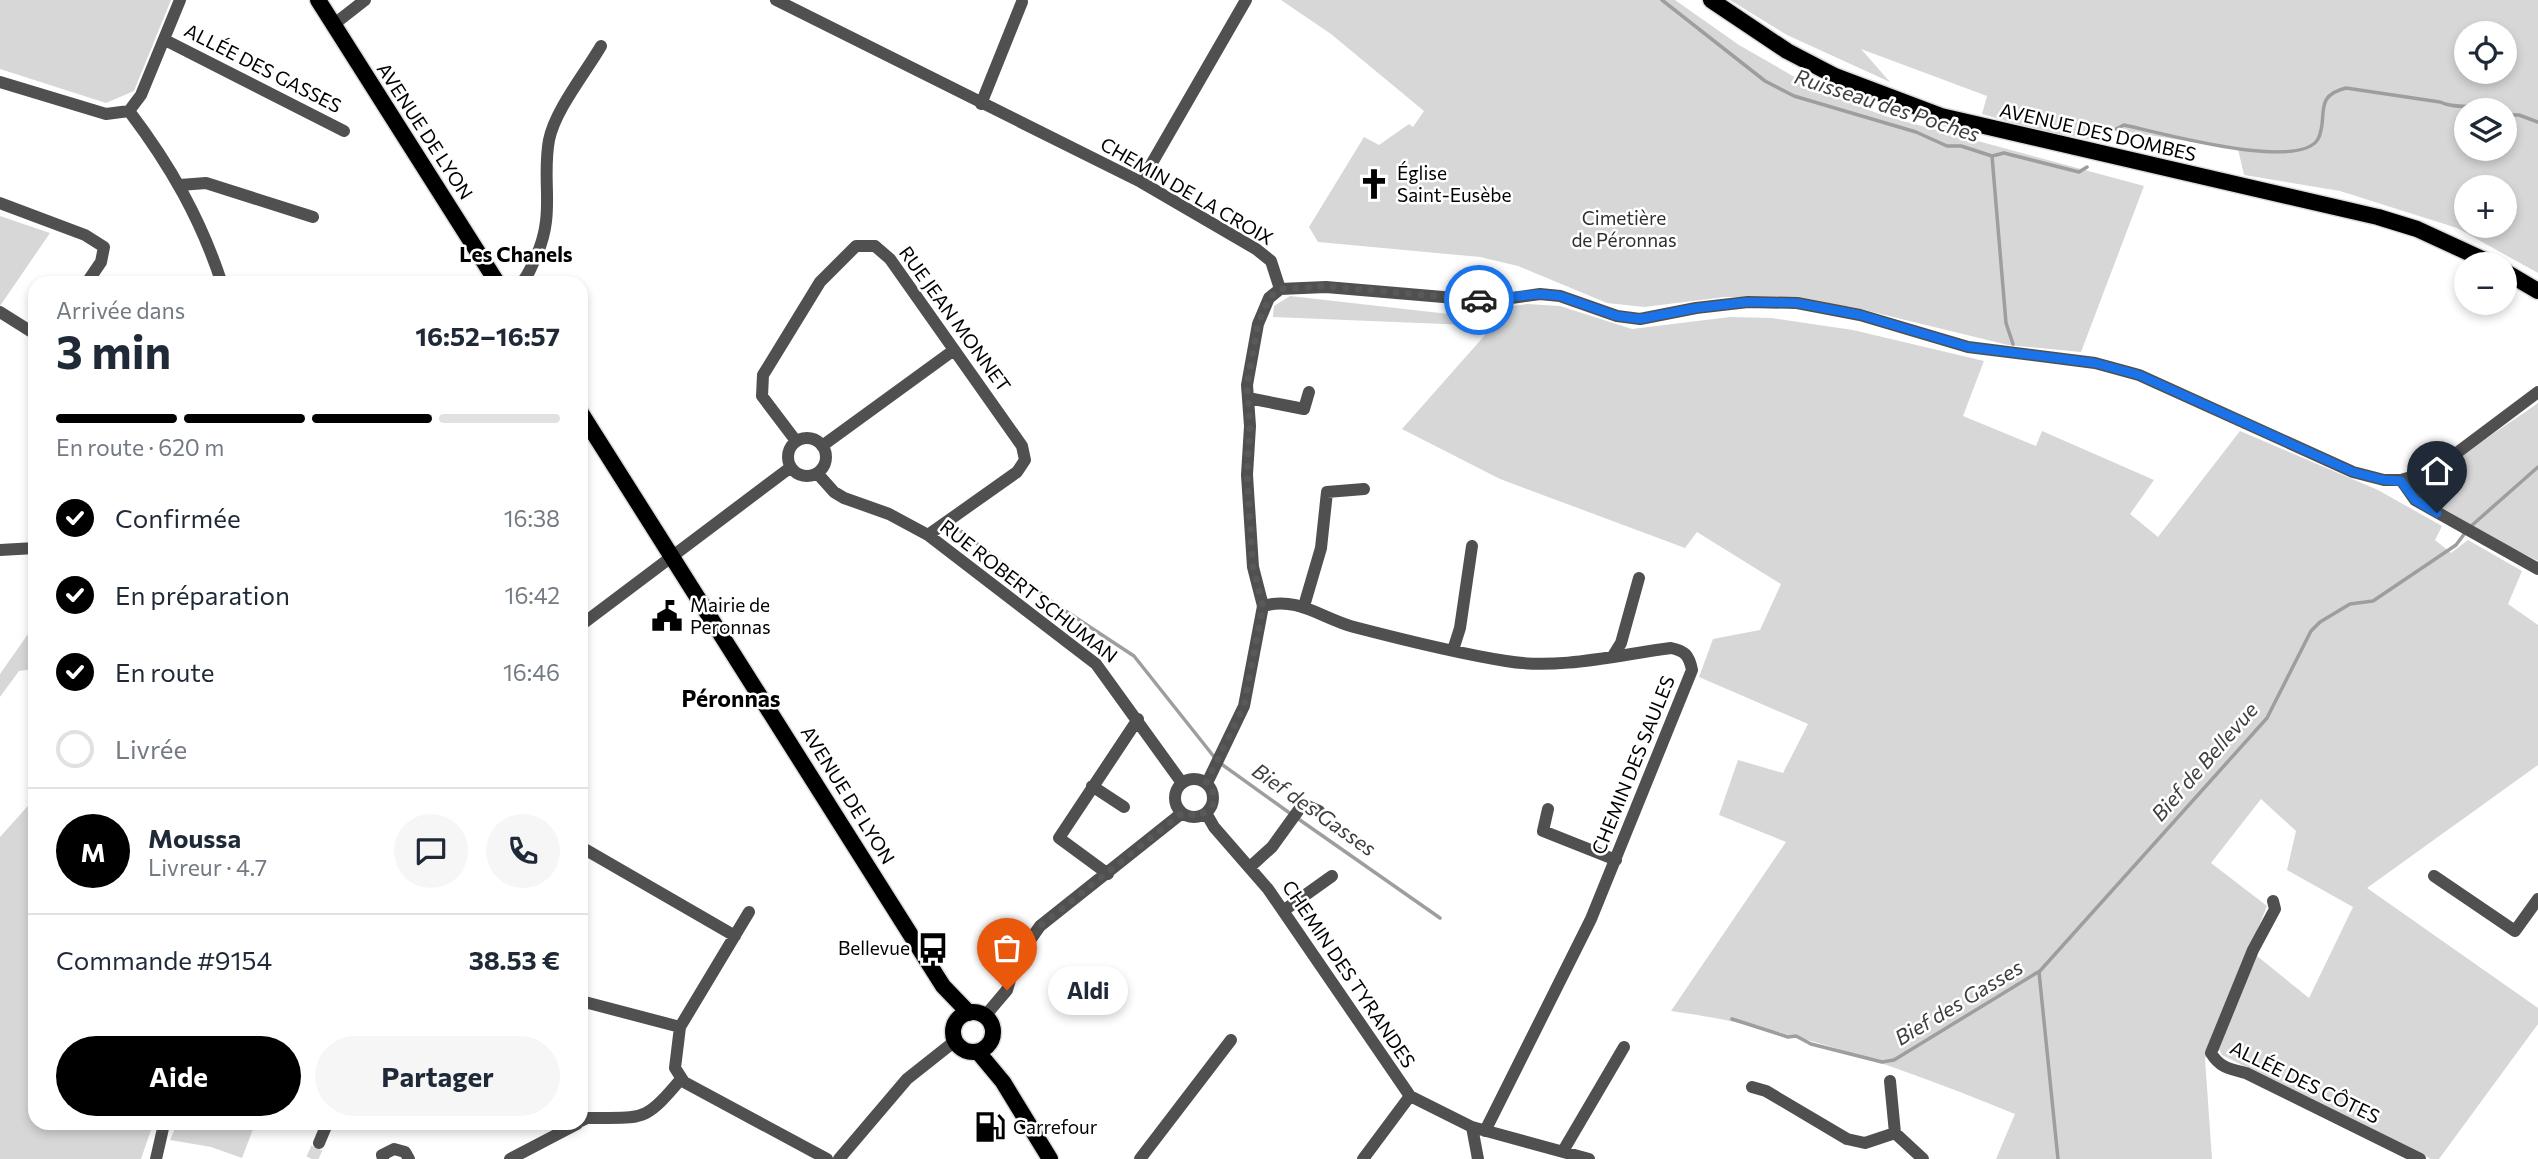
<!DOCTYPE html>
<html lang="fr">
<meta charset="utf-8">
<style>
body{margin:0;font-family:Commissioner,sans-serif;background:#f6f6f7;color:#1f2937;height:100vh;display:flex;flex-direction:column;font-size:26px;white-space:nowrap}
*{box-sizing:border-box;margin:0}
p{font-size:23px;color:#747a83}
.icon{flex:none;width:38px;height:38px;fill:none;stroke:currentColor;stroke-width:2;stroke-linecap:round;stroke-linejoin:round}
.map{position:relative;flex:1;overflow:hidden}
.details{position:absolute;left:28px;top:276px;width:560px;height:854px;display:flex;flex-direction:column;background:#fff;border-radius:21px;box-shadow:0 4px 10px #0003}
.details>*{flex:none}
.tools{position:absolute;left:2454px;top:21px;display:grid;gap:14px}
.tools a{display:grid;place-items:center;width:63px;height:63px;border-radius:50%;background:#fff;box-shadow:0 4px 10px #0003;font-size:35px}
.pin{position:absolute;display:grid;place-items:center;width:60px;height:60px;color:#fff;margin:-72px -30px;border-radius:50% 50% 50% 0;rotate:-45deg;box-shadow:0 0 7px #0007}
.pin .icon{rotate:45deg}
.courier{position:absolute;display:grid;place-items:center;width:70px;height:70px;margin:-35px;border:5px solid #1a73e8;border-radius:50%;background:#fff;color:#222;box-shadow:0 2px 9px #0007}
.bubble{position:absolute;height:49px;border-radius:24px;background:#fff;box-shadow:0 4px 10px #0003;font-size:23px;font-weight:700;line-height:49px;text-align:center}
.overview em{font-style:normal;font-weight:700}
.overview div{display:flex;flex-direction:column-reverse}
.overview{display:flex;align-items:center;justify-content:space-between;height:119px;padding:0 28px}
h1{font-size:46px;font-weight:700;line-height:52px}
.bar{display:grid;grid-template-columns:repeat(4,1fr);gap:10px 7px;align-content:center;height:84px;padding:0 28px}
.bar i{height:9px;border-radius:5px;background:#e0e1e3}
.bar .selected{background:#000}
.bar p{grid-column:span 4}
.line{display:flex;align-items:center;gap:18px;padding:0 28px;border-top:2px solid #e0e1e3}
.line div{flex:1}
.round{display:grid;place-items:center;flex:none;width:74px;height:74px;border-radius:37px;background:#f6f6f7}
ol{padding:0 28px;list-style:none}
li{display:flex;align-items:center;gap:21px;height:77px}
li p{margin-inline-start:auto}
li .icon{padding:7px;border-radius:50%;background:#000;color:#fff;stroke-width:4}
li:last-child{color:#747a83}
li i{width:38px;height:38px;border:4px solid #e0e1e3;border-radius:50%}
.primary-button{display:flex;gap:14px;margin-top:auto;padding:14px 28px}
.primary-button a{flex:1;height:80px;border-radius:42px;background:#000;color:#fff;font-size:28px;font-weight:700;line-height:80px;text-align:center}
.primary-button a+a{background:#f6f6f7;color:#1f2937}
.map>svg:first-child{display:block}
.green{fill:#d7d7d7;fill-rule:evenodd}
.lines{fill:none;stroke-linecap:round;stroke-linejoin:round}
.stream{stroke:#9e9e9e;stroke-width:3.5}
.minor-tunnel{stroke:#d9d9d9;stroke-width:12;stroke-dasharray:12 6;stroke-linecap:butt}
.major-casing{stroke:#dbdbdb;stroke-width:19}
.minor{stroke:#505050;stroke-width:12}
.major{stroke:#000;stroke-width:16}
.done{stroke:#595959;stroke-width:7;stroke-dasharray:0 12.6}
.route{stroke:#1a73e8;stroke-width:9}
.labels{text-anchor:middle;stroke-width:5;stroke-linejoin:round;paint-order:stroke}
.street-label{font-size:19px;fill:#000;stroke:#fff}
.poi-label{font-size:19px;fill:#000;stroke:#fff;text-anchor:start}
.park-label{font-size:19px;fill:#2e2e2e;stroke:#fff}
.water-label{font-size:21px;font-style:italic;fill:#3f3f3f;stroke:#fff}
.neighbourhood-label{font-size:21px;font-weight:bold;fill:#000;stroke:#fff}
.quarter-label{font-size:23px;font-weight:bold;fill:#000;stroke:#fff}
</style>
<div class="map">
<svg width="2538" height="1159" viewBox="0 0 2538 1159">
<rect width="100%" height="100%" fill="#fff"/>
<path class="green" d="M0,0H171L134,91L106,103L0,69Z
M1281,0H1675L1739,45L1819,91L1885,116L2144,186L2081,352L2008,345L1852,307L1768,297H1725L1644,307L1607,303L1518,266L1480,257L1318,242L1309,227L1364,137L1379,145L1409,124L1413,127L1424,111L1331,34Z
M1730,0H2538V273L2457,228L2340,191L2244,175L2238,149L2116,130L2103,142L2034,129L1982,114L1987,96L1861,49L1890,82L1787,35ZM2466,33H2504V72H2466ZM2466,110H2504V149H2466ZM2466,187H2504V226H2466Z
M0,216L50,233L0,306Z
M1290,296L1493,319L1499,308L1527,304L1560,306L1632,329L1730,317L1772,318L1853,330L1984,361L1963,416L2036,446L2042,431L2154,480L2130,514L2158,537L2240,431L2378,490L2442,526L2435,540L2451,553L2468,540L2522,571L2508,604L2538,625V765L2367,888L2538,1008V1024L2439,1159H2431L2222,1055L2219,1049L2257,956L2309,998L2353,907L2287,870L2296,831L2261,799L2211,863L2267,906L2205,1059L2212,1159H1996L2015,1114C1904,1069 1790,1027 1671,1011L1786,842L1719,815L1738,760L1783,773L1808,724L1699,677L1713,639L1760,630L1781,584L1697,532L1685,548L1500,479L1402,429L1493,326L1273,317L1274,306Z
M2538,403V561L2452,518L2429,503L2426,493C2444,462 2508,425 2538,403Z
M28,634L35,641V669L19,671L0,697V674Z
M35,798V1124H153L141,1159H0V837Z
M177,1124H255L242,1158L211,1147L170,1140Z"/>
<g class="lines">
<path class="stream" d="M1662,0L1765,81L1794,96L1916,132L1947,146H1961L1992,156L2004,153L2079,172L2087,167
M2504,115H2519L2538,122
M2116,129L2124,125C2157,132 2299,172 2318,139C2329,118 2312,96 2346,88L2440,102C2457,110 2475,103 2494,110
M1992,156L2006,323L2013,344
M2470,527L2538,467
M958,529L1055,604L1134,656L1215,758
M1220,763L1291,814
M1297,818L1440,918
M1732,1019L1788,1037L1796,1036L1811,1044L1882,1062L1894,1060L2038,972
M2058,1159L2039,972L2267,718L2311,631L2320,622L2350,604L2373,601L2456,545L2465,533"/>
<path class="minor-tunnel" d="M312,1159L319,1143"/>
<defs>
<path id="major" d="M318,0L498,284
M1711,0L1787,51L1835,76L1941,116L2378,217L2417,229L2493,264
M2504,271L2538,291
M581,413L943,986L969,1013
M953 1032a20 20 0 1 1 40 0a20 20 0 1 1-40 0Z
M978,1052L1003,1082L1050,1159"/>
</defs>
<use href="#major" class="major-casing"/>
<path class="minor" d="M776,0L1141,182L1256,249L1271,261L1280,289L1326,287L1490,301L1540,294L1560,296L1617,316L1640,319L1696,308L1748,302L1797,303L1860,315L1968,347L2095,363L2139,375L2353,472L2384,480H2401L2434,470L2538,392
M333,25L365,0
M165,40L344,131
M0,82L106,114L129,111L141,95L180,0
M981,104L1022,2
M129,111C170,165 201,219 222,284
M1141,182L1246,0
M180,185L206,183L313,217
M0,203L85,235L104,247L101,262L86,284
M520,284C527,278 530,270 534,261C557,214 541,184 549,140C555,110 586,72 601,46
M0,312L35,334
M1248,398L1304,409L1309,392
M788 457a19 19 0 1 1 38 0a19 19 0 1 1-38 0Z
M796,441L762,396L763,375L820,282L856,246H875L890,259L1022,446L1025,460L1017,472L928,535
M822,446L954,350
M817,473L834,492L844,498L889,514L928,535L1096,664L1182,783
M2401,480L2415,500L2538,569
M0,550L35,548
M1263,606C1298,596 1321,618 1354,627C1404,640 1455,653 1506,661C1559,670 1617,655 1671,648C1685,651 1689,655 1692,670L1591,919L1485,1131
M1304,606L1321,548L1327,492L1364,489
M581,625L791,467
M1453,650L1460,628L1472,546
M1613,656L1621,643L1639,578
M1175 798a19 19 0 1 1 38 0a19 19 0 1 1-38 0Z
M1207,783L1244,706L1263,606L1253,567L1247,475L1250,426L1247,385L1258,324L1269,298L1280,289
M1092,786L1124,807
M1548,809L1543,831L1616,860
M1206,813L1214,827L1268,889L1410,1096L1363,1159
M581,847L735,936
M1250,867L1272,847L1303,804L1319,811
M1108,874L1059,838L1138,719
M2434,876L2515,931L2538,899
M2273,901L2275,909L2253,950L2211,1053C2220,1068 2230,1069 2246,1073L2420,1159
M1283,911L1332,876
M581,1001L680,1027L675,1068L684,1082L827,1159
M985,1016L1007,990L1016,960L1040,926L1182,813
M680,1027L749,912
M1890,1081L1895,1133L1923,1159
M1752,1087L1766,1091L1847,1139L1865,1143L1895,1133
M1410,1096L1472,1127L1589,1159
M581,1121L587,1118C644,1117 643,1124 681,1079
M1472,1127L1478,1159
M319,1143L327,1124
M1563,1151L1624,1047
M156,1159L164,1124
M383,1159L382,1155L394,1149L405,1152L409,1159
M510,1159L577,1124
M839,1159L907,1079L955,1041
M1140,1159L1231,1040"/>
<use href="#major" class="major"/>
</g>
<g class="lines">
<path class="done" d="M1007,990L1016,960L1040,926L1182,813L1200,816L1213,804V792L1206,783L1244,706L1263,606L1253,567L1247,475L1250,426L1247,385L1258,324L1269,298L1280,289L1326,286L1479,300"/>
<path class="route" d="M1479,300L1540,294L1560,296L1617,316L1640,319L1696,308L1748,302L1797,303L1860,315L1968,347L2095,363L2139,375L2353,472L2384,480L2401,481L2415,500L2437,513"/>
</g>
<defs>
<symbol id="church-bare" viewBox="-9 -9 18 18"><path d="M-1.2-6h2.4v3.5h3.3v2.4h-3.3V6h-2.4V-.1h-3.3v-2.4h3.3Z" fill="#000" stroke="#fff" stroke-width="2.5" paint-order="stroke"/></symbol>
<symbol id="civic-bare" viewBox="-9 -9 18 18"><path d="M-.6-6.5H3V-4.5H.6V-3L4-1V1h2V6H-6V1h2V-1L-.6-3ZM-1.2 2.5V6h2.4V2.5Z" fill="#000" stroke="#fff" stroke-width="2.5" paint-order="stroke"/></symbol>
<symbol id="bus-bare" viewBox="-9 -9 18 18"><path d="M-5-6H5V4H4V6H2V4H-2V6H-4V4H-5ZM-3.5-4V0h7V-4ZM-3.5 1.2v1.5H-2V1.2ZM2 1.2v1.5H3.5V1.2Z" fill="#000" stroke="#fff" stroke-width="2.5" paint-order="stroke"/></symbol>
<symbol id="fuel-bare" viewBox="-9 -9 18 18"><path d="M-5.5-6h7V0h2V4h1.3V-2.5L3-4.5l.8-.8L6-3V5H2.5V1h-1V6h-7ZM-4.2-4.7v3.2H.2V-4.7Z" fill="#000" stroke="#fff" stroke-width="2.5" paint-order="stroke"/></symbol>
</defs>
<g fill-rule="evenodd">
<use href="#church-bare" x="1352" y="162" width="44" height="44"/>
<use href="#civic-bare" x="645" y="594" width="44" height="44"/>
<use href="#bus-bare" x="911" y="926" width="44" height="44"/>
<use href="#fuel-bare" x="968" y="1105" width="44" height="44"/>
</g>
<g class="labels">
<g class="street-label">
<text transform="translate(263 68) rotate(27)" y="7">ALLÉE DES GASSES</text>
<text transform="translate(425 131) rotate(57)" y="7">AVENUE DE LYON</text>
<text transform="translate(2098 132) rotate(13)" y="7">AVENUE DES DOMBES</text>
<text transform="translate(1187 191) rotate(30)" y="7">CHEMIN DE LA CROIX</text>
<text transform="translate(955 319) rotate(54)" y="7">RUE JEAN MONNET</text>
<text transform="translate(1029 591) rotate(38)" y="7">RUE ROBERT SCHUMAN</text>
<text transform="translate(1633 765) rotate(-68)" y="7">CHEMIN DES SAULES</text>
<text transform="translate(848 795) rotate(58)" y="7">AVENUE DE LYON</text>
<text transform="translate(1349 974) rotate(56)" y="7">CHEMIN DES TYRANDES</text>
<text transform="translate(2305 1082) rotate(26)" y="7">ALLÉE DES CÔTES</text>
</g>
<g class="poi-label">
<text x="1397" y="180">Église<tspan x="1397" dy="22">Saint-Eusèbe</tspan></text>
<text x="690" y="612">Mairie de<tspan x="690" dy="22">Peronnas</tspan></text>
<text x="910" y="955" text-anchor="end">Bellevue</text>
<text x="1013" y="1134">Carrefour</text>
</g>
<g class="park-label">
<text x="1624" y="225">Cimetière<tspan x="1624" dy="22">de Péronnas</tspan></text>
</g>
<g class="water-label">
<text transform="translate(1887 106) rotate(18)" y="7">Ruisseau des Poches</text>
<text transform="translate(2205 762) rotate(-49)" y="7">Bief de Bellevue</text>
<text transform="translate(1314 810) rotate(35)" y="7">Bief des Gasses</text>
<text transform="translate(1959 1003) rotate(-31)" y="7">Bief des Gasses</text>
</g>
<g class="neighbourhood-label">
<text x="516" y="262">Les Chanels</text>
</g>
<g class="quarter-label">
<text x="731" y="707">Péronnas</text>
</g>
</g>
</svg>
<div class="tools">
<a><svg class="icon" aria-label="locate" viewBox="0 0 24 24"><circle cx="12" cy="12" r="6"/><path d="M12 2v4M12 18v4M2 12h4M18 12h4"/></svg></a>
<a><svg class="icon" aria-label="layers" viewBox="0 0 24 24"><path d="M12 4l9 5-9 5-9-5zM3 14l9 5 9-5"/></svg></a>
<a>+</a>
<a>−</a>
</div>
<div class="pin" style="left:1007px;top:990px;background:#ea580c"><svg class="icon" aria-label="bag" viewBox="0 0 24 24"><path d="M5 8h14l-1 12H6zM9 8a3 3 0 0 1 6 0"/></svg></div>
<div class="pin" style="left:2437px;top:513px;background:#1f2937"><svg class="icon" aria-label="home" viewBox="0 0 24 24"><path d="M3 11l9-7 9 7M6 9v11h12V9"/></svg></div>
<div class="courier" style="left:1479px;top:300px"><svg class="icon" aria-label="car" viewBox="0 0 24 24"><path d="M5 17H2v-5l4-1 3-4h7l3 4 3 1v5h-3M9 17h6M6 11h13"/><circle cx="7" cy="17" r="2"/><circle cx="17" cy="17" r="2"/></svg></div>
<div class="bubble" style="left:1048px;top:966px;width:80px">Aldi</div>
<section class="details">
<div class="overview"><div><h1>3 min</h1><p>Arrivée dans</p></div><em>16:52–16:57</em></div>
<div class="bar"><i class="selected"></i><i class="selected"></i><i class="selected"></i><i></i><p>En route · 620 m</p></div>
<ol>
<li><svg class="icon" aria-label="check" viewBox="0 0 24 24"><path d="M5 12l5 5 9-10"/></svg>Confirmée<p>16:38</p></li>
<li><svg class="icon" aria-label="check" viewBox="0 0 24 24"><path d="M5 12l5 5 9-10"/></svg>En préparation<p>16:42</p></li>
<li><svg class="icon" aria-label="check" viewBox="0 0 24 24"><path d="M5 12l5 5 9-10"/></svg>En route<p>16:46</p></li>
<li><i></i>Livrée</li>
</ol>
<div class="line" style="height:126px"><b class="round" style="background:#000;color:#fff">M</b><div><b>Moussa</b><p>Livreur · 4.7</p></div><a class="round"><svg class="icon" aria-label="chat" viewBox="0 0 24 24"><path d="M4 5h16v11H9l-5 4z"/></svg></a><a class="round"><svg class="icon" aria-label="phone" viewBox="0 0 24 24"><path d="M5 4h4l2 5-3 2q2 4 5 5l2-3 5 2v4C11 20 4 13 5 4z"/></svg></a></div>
<div class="line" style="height:91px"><div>Commande #9154</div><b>38.53 €</b></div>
<div class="primary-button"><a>Aide</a><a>Partager</a></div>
</section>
</div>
